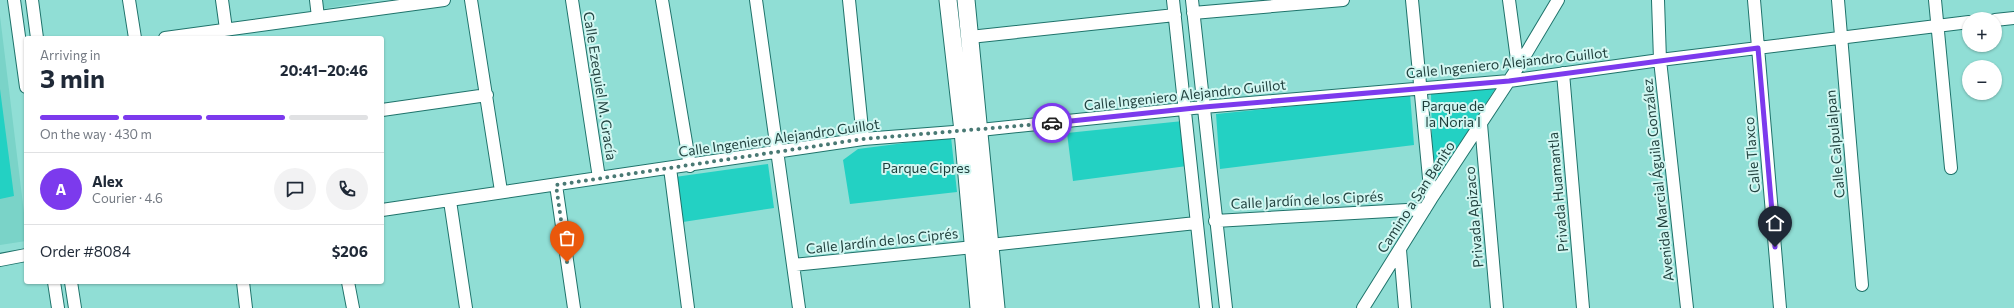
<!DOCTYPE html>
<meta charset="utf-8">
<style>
body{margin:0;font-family:Commissioner,sans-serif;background:#f2f2f3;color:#1f2937;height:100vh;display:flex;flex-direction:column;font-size:15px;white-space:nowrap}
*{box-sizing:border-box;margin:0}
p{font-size:13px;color:#747a83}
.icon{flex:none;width:22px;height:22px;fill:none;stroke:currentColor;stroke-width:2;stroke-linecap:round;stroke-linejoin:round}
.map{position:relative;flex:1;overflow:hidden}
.panel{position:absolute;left:24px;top:36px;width:360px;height:248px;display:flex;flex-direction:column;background:#fff;border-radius:4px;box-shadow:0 1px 3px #0004}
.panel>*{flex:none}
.fabs{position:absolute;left:1962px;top:12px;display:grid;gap:8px}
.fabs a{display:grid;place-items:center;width:40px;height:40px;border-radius:50%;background:#fff;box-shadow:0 1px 3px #0004;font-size:20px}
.pin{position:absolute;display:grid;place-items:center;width:34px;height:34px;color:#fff;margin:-41px -17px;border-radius:50% 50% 50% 0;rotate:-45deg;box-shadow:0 0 4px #0007}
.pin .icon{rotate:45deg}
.courier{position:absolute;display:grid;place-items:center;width:40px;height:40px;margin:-20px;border:3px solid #7c3aed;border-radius:50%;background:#fff;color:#222;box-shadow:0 1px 5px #0007}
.overview em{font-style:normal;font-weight:700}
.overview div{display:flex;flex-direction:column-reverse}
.overview{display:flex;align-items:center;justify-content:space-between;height:68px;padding:0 16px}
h1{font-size:26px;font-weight:700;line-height:30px}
.bar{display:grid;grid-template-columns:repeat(4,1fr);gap:6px 4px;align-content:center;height:48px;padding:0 16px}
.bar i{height:5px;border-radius:3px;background:#e0e1e3}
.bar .current{background:#7c3aed}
.bar p{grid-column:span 4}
.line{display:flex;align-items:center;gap:10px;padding:0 16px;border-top:1px solid #e0e1e3}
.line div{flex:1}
.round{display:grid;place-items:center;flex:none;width:42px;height:42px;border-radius:21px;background:#f2f2f3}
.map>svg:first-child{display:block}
.built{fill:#7ad3c8}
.green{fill:#23d1c3}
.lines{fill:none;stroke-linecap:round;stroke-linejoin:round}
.street-casing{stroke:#1f736b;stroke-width:14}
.secondary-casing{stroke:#1f736b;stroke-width:19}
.street{stroke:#fff;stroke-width:12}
.secondary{stroke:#fff;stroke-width:17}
.done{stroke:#497974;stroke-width:4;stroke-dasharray:0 7.2}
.route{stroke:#7c3aed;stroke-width:5}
.labels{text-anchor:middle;stroke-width:4;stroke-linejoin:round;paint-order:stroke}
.street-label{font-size:14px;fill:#234340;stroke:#d2f7f2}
.park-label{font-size:14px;fill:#1c3d3a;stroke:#d2f7f2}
</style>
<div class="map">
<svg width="2014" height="308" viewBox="0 0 2014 308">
<rect width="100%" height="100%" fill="#90ded5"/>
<path class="built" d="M321,0H375L322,9Z
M0,16L26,229V241L0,245Z"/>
<path class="green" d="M1497,86L1433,185L1431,94Z
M0,89L14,196L0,199Z
M1410,94L1414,145L1220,169L1216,114Z
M1183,121L1187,166L1073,181L1067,133Z
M951,137L957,192L850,204L843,160L858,149Z
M768,164L774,208L683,222L675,177Z"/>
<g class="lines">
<defs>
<path id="street" d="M14,0L26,87
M32,0L37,38
M129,0L135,38
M222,0L226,29
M316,0L318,17
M471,0L501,191
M572,0L599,178
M662,0L690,166
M756,0L799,308
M849,0L863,139
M1173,0L1206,308
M1192,0L1226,308
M1412,0L1431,199
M1509,0L1518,67
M1658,0L1660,60L1687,308
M1754,0L1780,308
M1838,0L1862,285
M1935,0L1951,168
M1193,13L1343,0
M1995,20L2014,18
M970,37L1175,15
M165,38L444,0
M1563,73L1583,308
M382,110L487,95
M1481,124L1497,308
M670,168L688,308
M556,185L574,308
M450,201L466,308
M382,210L863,139L980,130L1203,107L1509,81L1660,60L1969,22
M1215,221L1425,209
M990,245L1196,223
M1400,250L1405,308
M0,260L26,255
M793,265L974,247
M54,282L58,308
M71,282L75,308
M243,282L246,308
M348,282L353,308
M1363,308L1431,199L1518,67L1558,0"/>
<path id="secondary" d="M948,0L963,131L979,308
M966,0L996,308"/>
</defs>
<use href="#street" class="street-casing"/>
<use href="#secondary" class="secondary-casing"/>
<use href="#street" class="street"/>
<use href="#secondary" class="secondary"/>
</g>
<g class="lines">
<path class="done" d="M567,262L556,185L863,139L1052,123"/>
<path class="route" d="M1052,123L1204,107L1509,81L1758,48L1775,247"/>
</g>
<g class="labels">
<g class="street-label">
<text transform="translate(1507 63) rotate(-6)" y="5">Calle Ingeniero Alejandro Guillot</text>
<text transform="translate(600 86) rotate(81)" y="5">Calle Ezequiel M. Gracía</text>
<text transform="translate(1185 95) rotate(-6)" y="5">Calle Ingeniero Alejandro Guillot</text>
<text transform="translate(779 138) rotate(-8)" y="5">Calle Ingeniero Alejandro Guillot</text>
<text transform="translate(1835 144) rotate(-95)" y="5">Calle Calpulalpan</text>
<text transform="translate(1752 155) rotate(-95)" y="5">Calle Tlaxco</text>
<text transform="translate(1658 180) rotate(-96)" y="5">Avenida Marcial Águila González</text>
<text transform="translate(1558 192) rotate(-95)" y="5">Privada Huamantla</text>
<text transform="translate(1416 197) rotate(-57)" y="5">Camino a San Benito</text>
<text transform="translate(1307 200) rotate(-3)" y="5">Calle Jardín de los Ciprés</text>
<text transform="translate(1474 217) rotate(-95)" y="5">Privada Apizaco</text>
<text transform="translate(882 241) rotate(-6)" y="5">Calle Jardín de los Ciprés</text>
</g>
<g class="park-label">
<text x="1453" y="111">Parque de<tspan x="1453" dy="16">la Noria I</tspan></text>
<text x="926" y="173">Parque Cipres</text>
</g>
</g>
</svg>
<div class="fabs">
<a>+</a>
<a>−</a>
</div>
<div class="pin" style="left:567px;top:262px;background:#ea580c"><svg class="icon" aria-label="bag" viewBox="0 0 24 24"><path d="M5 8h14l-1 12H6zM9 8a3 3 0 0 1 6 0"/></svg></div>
<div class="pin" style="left:1775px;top:247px;background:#1f2937"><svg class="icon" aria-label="home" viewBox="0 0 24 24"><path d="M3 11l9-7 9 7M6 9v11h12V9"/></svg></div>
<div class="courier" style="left:1052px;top:123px"><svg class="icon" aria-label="car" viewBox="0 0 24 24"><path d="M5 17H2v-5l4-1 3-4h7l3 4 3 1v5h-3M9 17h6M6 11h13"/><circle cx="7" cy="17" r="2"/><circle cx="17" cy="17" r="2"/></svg></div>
<section class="panel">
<div class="overview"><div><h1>3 min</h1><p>Arriving in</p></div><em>20:41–20:46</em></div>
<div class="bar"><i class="current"></i><i class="current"></i><i class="current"></i><i></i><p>On the way · 430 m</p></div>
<div class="line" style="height:72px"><b class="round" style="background:#7c3aed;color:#fff">A</b><div><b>Alex</b><p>Courier · 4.6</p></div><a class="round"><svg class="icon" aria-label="chat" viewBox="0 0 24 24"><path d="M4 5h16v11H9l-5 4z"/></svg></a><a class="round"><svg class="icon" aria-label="phone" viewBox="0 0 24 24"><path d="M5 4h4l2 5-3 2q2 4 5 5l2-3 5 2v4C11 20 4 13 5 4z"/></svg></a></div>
<div class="line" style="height:52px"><div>Order #8084</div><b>$206</b></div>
</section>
</div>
